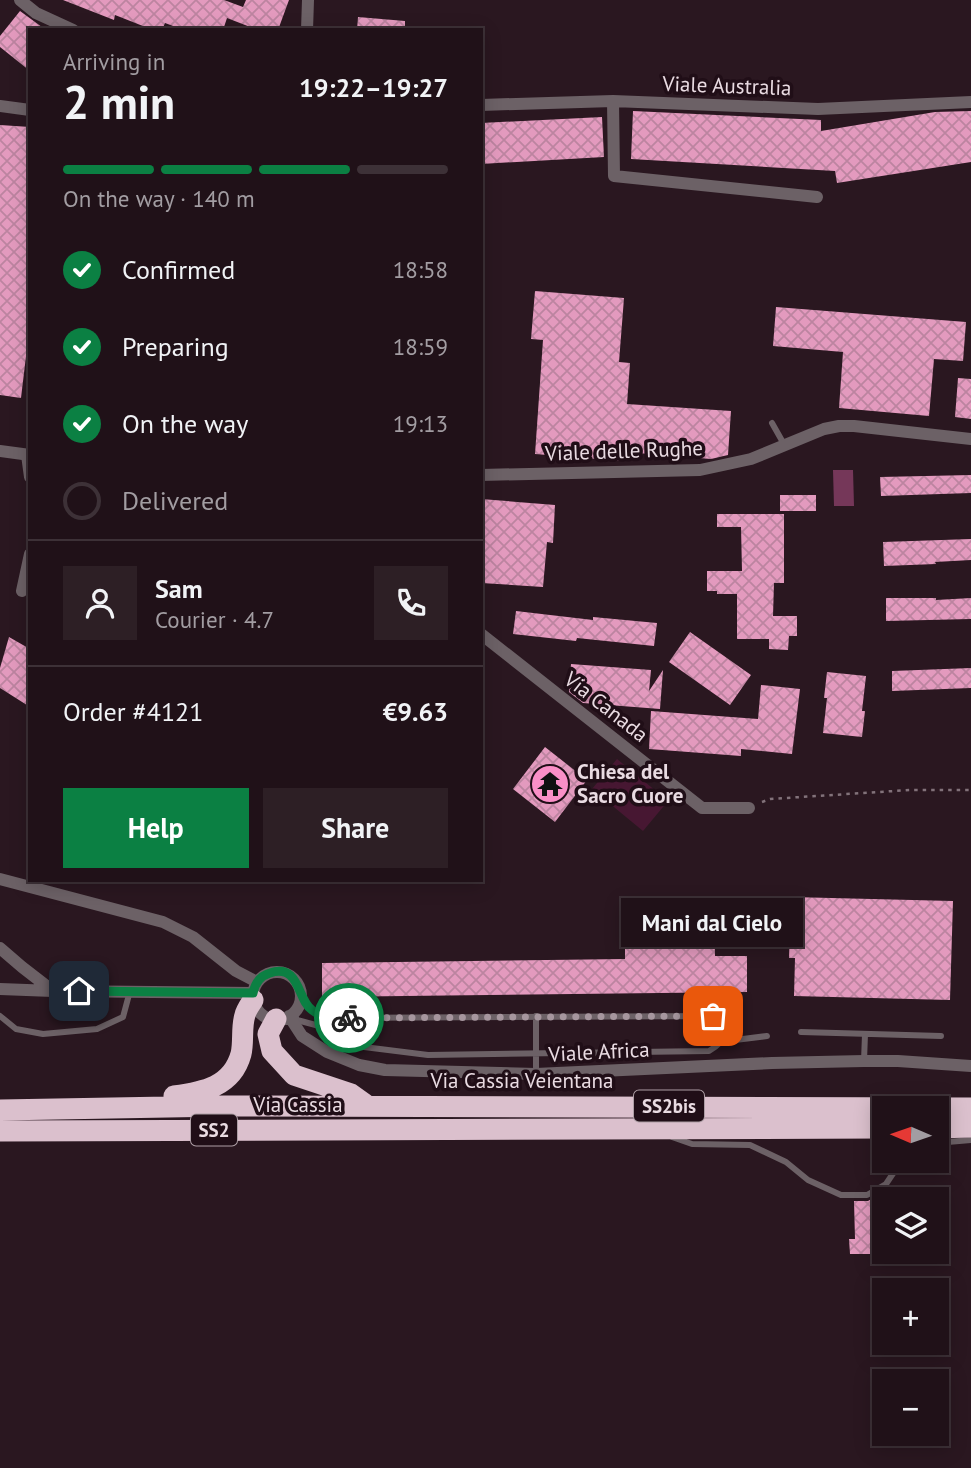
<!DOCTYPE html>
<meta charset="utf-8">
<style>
body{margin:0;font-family:"PT Sans",sans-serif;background:#2d1f25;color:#f1f3f6;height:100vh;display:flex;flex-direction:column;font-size:26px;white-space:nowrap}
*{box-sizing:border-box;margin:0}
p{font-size:23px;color:#a29da2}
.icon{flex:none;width:38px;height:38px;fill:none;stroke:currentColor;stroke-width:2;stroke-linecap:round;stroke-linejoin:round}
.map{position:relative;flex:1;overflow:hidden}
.details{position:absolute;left:28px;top:28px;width:455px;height:854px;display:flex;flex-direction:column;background:#201118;border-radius:0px;box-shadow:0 4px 18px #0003,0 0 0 2px #3d3137}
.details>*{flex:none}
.needle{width:46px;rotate:272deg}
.tools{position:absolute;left:872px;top:1096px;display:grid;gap:14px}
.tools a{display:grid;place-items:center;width:77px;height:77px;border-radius:0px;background:#201118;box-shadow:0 4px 18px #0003,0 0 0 2px #3d3137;font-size:35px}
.pin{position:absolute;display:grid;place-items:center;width:60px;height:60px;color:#fff;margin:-30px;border-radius:14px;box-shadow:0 4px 10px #0006}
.courier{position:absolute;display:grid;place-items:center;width:70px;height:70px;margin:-35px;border:5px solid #0b8043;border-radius:50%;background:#fff;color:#222;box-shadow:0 2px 9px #0007}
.bubble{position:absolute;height:49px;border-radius:0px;background:#201118;box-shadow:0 4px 18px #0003,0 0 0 2px #3d3137;font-size:23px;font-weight:600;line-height:49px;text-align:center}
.summary em{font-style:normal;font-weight:600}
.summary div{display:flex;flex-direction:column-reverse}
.summary{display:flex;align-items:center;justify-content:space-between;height:119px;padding:0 35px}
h1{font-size:46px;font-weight:600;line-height:52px}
.bar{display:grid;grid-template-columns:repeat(4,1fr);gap:10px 7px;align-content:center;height:84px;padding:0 35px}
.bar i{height:9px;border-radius:5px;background:#3d3137}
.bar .active{background:#0b8043}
.bar p{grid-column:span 4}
.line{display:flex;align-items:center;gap:18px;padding:0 35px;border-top:2px solid #3d3137}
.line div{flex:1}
.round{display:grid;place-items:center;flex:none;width:74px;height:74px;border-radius:0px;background:#2d1f25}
ol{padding:0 35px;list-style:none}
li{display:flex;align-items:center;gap:21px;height:77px}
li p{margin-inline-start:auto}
li .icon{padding:7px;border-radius:50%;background:#0b8043;color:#fff;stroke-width:4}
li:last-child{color:#a29da2}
li i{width:38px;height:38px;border:4px solid #3d3137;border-radius:50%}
.action{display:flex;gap:14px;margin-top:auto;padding:14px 35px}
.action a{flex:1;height:80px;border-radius:0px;background:#0b8043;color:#fff;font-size:28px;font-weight:600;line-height:80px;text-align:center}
.action a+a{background:#2d1f25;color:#f1f3f6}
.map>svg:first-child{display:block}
.garden{fill:#471732}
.water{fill:#753759}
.building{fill:url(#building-cross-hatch)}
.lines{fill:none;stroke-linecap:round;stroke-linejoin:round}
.path{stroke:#82727a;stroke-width:2.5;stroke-dasharray:3.5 5;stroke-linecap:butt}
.lane{stroke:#6c6166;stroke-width:6}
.street{stroke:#6c6166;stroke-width:12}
.highway{stroke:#dbc0cd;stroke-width:21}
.done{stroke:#a6969e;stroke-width:7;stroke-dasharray:0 12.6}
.route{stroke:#0b8043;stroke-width:9}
.labels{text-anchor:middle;stroke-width:7;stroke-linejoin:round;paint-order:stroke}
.shield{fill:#200e17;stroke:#ad9ea5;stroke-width:2}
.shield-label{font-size:19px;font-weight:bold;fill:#e9dbe2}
.street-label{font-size:21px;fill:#e9dbe2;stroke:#200e17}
.poi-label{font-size:21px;font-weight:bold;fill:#e9dbe2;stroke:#200e17;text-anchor:start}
</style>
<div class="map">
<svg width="971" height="1468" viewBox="0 0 971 1468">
<defs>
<pattern id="building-cross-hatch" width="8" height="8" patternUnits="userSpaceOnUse" patternTransform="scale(1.75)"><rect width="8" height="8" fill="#e39abe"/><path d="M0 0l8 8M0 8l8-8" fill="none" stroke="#bc84a0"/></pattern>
</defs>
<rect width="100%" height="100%" fill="#2a1720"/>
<path class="garden" d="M617,759L668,801L643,831L592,789Z"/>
<path class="water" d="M833,470H853L854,506H834Z"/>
<path class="building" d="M63,0H224L243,7L246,0H289L278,30H258L227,18L223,30H184L165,23L162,30H153L115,15L114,20Z
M20,11L46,30H30V71L0,47V36Z
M358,17L405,21V30H357Z
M633,111L821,120V131L935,112L971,111V162L837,183L835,171L631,159Z
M602,117L604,157L481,164V123Z
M0,125L30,127V323L21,398L0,395Z
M535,291L624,298L619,362L630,363L627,404L731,411L728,455L711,459L625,452L624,461L535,454L543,340L531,339Z
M776,307L966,322L963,361L934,359L929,416L839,408L843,352L773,346Z
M958,378L971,379V419L955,417Z
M971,475V493L881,496L880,477Z
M780,495H816V511H780Z
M481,499L555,505L553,543L547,542L543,587L481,583Z
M717,514H784V583H774L773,616H797V636H789L788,650L769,649V639H737V594H717V591H707V571H742L741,527H717Z
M971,539V560L935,562L936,564L884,566L883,542Z
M886,598H936V600L971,598V619L886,621Z
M516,611L593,620V617L657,623L654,646L577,638L576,641L513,634Z
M690,632L751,675L730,705L669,662Z
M9,637L30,649V707L0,688V668Z
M571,664L651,670L649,691L663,670L660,709L583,703L569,692Z
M971,668V688L892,691V671Z
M827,672L866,676L862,711H865L862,737L823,733L827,698H824Z
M761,685L800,689L792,754L741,749V756L649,749L651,711L758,719Z
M545,747L587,780L555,822L513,789Z
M791,897L953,901L950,1000L794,996L795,958H789Z
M714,910L715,956H747V992L322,997V963L625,959V912Z
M876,1196L877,1240H884V1254H850L849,1239H855L854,1201H868Z"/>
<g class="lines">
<path class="path" d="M762,802L770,799L910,790H971"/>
<path class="lane" d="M772,423L785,446
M300,991L308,1007L324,1018L713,1016C726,1032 728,1040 709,1051L428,1055L364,1047L330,1036L323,1027L322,1022L324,1018
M294,1014L297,1020L323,1027
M0,1016L16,1029L43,1034L97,1029L123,1017L130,991
M801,1032L941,1036
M724,1037L735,1040L767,1036
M864,1061L865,1034
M536,1074V1016
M672,1137L692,1144L750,1145L786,1162L808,1180L841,1195H867L886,1184L902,1160
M936,1143L971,1140"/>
<path class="street" d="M20,0L36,13L73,30
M307,30L308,0
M613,101L614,176L817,197
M481,105L613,101L818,109L971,102
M0,106L30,110
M0,451L30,455
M27,455L30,477
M481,475L700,470L751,459L824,429L839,426H854L971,439
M22,591L30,554
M481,634L702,808H749
M0,879L163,922L193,937L236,971L257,982
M0,948L22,967L53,991
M253 996a24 24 0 1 1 48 0a24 24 0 1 1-48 0Z
M0,989L53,991L253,993
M289,1016L302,1036L327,1052L359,1065L385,1070L536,1074L772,1063L864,1061H898L971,1066"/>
<path class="highway" d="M276,1019L268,1034L272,1051L294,1075L351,1094L365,1104
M174,1096C203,1092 232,1087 241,1054C244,1042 241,1027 245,1015C246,1010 250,1005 253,1000
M0,1110L224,1106L971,1108
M936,1128L971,1127
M0,1131L884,1128"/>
</g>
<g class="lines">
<path class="done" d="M349,1018L713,1016"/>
<path class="route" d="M79,991L253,993C255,983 260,976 270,973C300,963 297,1000 312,1010C325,1020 333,1018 349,1018"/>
</g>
<defs>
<symbol id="temple-disc" viewBox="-11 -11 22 22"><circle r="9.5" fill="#fa8fc7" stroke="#200e17"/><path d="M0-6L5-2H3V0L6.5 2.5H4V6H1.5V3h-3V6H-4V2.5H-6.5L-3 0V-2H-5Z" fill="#111"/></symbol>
</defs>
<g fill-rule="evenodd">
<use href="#temple-disc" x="528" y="762" width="44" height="44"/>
</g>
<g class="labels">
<g class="shield">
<rect x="634" y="1090.5" width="70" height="31" rx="5"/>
<rect x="191" y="1114.5" width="46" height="31" rx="5"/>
</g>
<g class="shield-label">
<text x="669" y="1113">SS2bis</text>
<text x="214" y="1137">SS2</text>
</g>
<g class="street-label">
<text transform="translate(727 86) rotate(2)" y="7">Viale Australia</text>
<text transform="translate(624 451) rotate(-2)" y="7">Viale delle Rughe</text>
<text transform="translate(606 707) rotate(38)" y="7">Via Canada</text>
<text transform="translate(599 1052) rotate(-3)" y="7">Viale Africa</text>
<text x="522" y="1088">Via Cassia Veientana</text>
<text x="298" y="1112">Via Cassia</text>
</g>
<g class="poi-label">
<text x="577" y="779">Chiesa del<tspan x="577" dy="24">Sacro Cuore</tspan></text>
</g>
</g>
</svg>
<div class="tools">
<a><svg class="needle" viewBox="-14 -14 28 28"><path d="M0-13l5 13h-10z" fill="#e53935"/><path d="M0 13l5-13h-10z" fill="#a29da2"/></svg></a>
<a><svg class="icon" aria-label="layers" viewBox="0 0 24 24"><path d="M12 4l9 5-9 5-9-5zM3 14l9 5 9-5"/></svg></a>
<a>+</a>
<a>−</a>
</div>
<div class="pin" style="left:713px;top:1016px;background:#ea580c"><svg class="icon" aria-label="bag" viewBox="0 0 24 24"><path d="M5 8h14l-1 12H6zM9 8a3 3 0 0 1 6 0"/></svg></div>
<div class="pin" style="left:79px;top:991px;background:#1f2937"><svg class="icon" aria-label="home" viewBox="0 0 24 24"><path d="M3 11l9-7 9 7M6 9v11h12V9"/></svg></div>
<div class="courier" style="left:349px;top:1018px"><svg class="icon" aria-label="bike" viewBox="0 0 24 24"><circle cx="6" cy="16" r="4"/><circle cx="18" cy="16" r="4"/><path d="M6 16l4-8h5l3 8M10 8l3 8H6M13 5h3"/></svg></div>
<div class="bubble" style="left:621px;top:898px;width:182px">Mani dal Cielo</div>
<section class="details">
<div class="summary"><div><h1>2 min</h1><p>Arriving in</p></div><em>19:22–19:27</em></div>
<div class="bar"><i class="active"></i><i class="active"></i><i class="active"></i><i></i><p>On the way · 140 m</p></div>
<ol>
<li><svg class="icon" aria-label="check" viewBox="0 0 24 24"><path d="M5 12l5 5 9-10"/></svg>Confirmed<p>18:58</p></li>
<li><svg class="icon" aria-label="check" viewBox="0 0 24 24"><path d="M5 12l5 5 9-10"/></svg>Preparing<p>18:59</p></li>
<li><svg class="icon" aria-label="check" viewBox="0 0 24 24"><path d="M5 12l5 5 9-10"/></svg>On the way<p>19:13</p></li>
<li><i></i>Delivered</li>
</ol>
<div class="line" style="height:126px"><a class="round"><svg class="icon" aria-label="person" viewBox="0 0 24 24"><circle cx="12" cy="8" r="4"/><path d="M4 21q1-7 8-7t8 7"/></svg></a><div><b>Sam</b><p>Courier · 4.7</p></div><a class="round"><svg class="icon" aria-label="phone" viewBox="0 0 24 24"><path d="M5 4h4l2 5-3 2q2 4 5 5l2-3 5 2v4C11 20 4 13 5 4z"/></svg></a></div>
<div class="line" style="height:91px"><div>Order #4121</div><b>€9.63</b></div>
<div class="action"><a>Help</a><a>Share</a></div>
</section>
</div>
